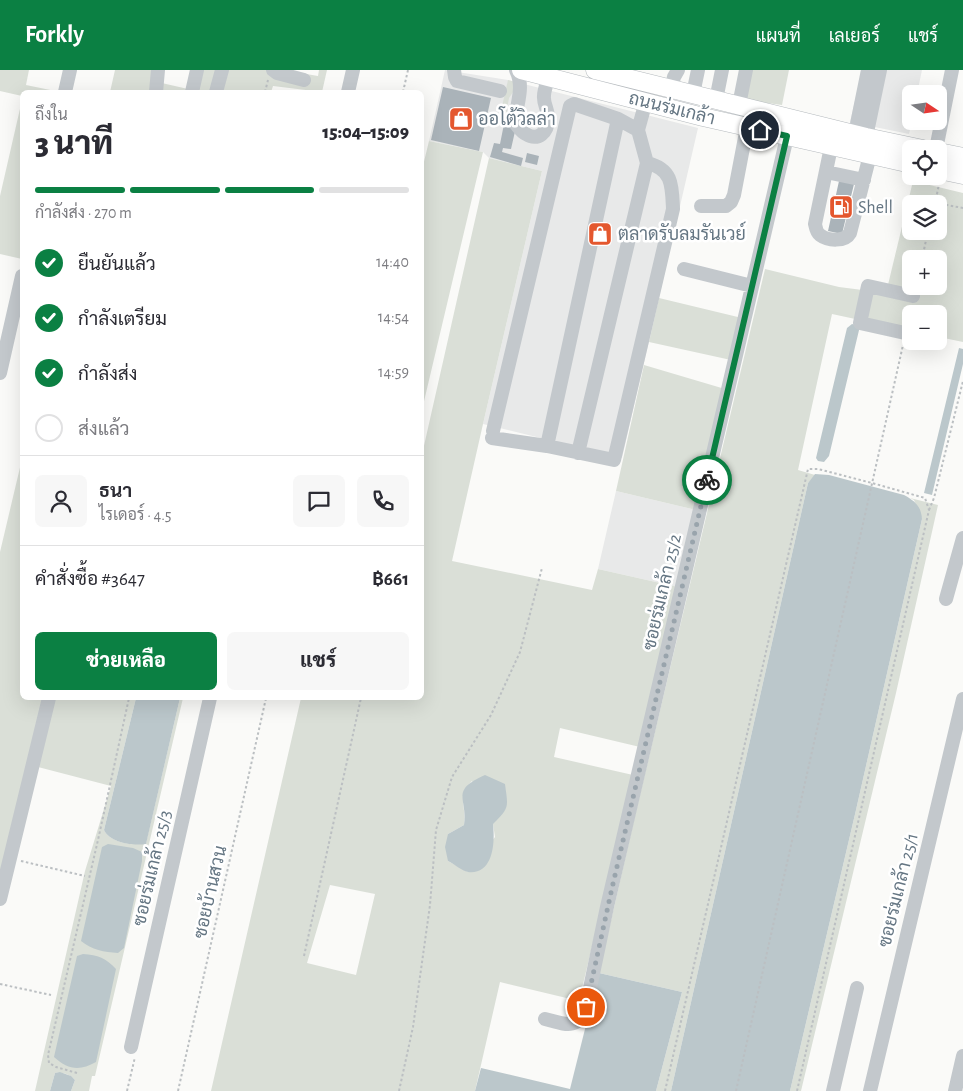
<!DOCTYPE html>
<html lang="th">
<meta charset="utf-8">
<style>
body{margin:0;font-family:"Alegreya Sans",Sarabun,sans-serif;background:#f7f7f7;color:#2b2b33;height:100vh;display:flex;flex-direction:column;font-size:19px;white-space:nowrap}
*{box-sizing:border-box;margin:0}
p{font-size:16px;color:#7c7c81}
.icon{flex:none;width:28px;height:28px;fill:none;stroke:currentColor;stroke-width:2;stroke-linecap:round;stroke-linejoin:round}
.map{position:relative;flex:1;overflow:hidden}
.sheet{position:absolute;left:20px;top:20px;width:404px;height:610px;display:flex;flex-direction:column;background:#fff;border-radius:8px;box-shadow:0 5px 20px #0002}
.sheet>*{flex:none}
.needle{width:32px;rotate:103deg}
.tools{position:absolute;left:902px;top:15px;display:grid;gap:10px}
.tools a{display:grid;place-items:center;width:45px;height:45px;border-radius:8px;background:#fff;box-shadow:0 5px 20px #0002;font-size:25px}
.pin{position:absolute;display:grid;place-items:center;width:42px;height:42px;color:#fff;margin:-21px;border:2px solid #fff;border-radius:50%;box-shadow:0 1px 5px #0007}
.courier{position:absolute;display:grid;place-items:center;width:50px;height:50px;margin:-25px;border:4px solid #0b8043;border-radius:50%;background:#fff;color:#222;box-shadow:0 1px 6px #0007}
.summary em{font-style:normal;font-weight:800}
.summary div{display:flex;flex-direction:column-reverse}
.summary{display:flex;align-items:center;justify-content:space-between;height:85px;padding:0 15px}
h1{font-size:32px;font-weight:800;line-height:38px}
.bar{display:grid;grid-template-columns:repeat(4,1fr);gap:8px 5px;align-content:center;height:60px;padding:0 15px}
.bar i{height:6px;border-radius:4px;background:#e1e1e2}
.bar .current{background:#0b8043}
.bar p{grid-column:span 4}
.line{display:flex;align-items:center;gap:12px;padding:0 15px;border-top:1px solid #e1e1e2}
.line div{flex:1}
.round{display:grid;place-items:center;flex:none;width:52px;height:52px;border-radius:8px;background:#f7f7f7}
ol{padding:0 15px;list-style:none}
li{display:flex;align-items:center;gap:15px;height:55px}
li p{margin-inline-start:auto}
li .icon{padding:5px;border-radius:50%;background:#0b8043;color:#fff;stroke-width:4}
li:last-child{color:#7c7c81}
li i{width:28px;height:28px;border:2px solid #e1e1e2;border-radius:50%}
.button{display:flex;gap:10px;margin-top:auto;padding:10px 15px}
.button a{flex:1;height:58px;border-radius:8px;background:#0b8043;color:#fff;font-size:20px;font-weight:800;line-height:58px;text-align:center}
.button a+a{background:#f7f7f7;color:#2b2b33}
header{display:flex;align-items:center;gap:30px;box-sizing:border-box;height:70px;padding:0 25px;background:#0b8043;color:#fff}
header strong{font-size:24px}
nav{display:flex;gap:28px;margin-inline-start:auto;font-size:18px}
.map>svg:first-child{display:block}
.built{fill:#e8e9e9}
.green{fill:#dadfd7;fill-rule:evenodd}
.water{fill:#bbc7cb}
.building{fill:#aab3b9}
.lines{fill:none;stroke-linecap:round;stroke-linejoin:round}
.major-casing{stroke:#b5babe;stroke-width:19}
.path{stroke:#bbbfc2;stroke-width:2;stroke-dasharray:2.5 2.5;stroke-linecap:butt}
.minor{stroke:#c3c8cc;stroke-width:14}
.major{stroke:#fff;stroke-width:18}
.done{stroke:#99a4ac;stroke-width:5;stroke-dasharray:0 9}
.route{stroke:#0b8043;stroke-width:6}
.labels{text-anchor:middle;stroke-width:5;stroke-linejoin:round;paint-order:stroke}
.street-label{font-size:18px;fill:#657683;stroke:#fff}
.poi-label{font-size:18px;fill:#657683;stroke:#fff;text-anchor:start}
</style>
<header>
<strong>Forkly</strong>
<nav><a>แผนที่</a><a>เลเยอร์</a><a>แชร์</a></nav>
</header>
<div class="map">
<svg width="963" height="1021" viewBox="0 0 963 1021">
<rect width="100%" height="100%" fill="#fafaf8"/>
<path class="built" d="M445,0L508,10L698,58L622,388L483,354L542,101L489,88L483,82L429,71Z
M862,0H922L917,24H911L912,51L909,64L850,52Z
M616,421L696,440L678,517L598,499Z"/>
<path class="green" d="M0,0H29L26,15L60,22H22V26L0,21Z
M115,0H155L153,11L188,19L187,22H110Z
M201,0H283L318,6L319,0H327L322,22L273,16L271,22H196Z
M752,0H789L782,35L746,30Z
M508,10L519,13L509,28L504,56L498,54Z
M22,30V189L0,184V126Z
M429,71L483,82L421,344V104Z
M489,88L542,101L483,354L452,491L592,520L598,499L678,517L640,677L560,658L554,687L633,705L579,931L500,912L475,1021H211L301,628H421V389ZM472,711L493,754L495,767L468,802L448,791V764L464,755C467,736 456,727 472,711ZM330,815L375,824L356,905L307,893Z
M913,111L963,123V272L939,267V244H911V261L832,244L798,400L815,405L808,413L671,1021H656L682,922L599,903L634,750L765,199L839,217L886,223ZM911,134H939V161H911ZM911,189H939V216H911Z
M659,228L742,248L731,290L649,272Z
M644,295L725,319L696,440L616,421Z
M22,389V628H43L0,807V482Z
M910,428L938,435L896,623L801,1021H790L856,740L922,449L914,430Z
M54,628H136L104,760C110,773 133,776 146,773L180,628H183L95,1006H92L89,1021H71L75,1010C69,1004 63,1002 55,1003L50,1021H35L85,801L111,716L38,697Z"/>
<path class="water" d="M852,254L860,256L829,386L824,392L818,391L816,388L847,258Z
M959,278L963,279V294L932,425L924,423Z
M815,404L829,405L904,425C915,431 921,436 922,449L856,740L790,1021H671L808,413Z
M136,628H180L146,774C133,776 110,773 104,760Z
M485,705L505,714C508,737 510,737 493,754C495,771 494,805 468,802C462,801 454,794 448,791L445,777L448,764L464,755C468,728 449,721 485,705Z
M108,774L133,778L142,782V791L124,878L118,883C104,882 92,880 81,871L102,777Z
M83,884C98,885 106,888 116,899L96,992C80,1001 68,1000 54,987L77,886Z
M599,903L682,922L656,1021H475L481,998L570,1019Z
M60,1002L71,1006L75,1010L71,1021H50L55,1003Z"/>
<path class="building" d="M443,17L491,28L479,81L431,70Z
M504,54L516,57L511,79L503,78L502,82L523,88L521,96L490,87L494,73L500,74Z
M527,83L539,86L537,95L525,92Z
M839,111L854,114L842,164L828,161Z"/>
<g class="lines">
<defs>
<path id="major" d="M521,0L703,47L911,94
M595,0L866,67L923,79
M939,82L963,87
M939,100L963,105"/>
</defs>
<use href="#major" class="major-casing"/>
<path class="path" d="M265,22L268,10
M403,22L408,0
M936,133L963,138
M935,134L939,114
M922,189L928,161
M907,253L911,238
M929,440L934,428L963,311
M21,791L85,806
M304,886L361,628
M0,914L51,925
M77,1003L56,997L49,993L48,985L98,770L129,628
M127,1021L135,987
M178,1021L266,628
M399,1021L413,957L430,835L436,760L452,707L491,645L520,582L542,498
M665,1021L808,399H818L872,413L925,428L929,440L797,1021
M736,1021L903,275"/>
<path class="minor" d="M273,0L277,3L304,10
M454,0L455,7L457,11L500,21
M516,0C525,18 516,34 515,53C518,56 521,62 526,64C538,72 548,62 548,49C549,41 543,34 544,26C544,20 547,13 549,7
M671,19L674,7L678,0
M65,22L70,0
M156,22L158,0
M192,22L197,0
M216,22L222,0
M348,22L353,0
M693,24L698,0
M716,30L722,0
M739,35L746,0
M638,60L646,31
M855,64L868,0
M866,67L880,0
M831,77L815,154C816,159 817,163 820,165C828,171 845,172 850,163L870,85
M936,79L952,0
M826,102L864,110
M701,136H726L731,132L734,125L747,57
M684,199L752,216
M905,263L860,253L868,216L913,226
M0,303L22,206
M493,361L570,36L574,34L618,49L638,60L647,93C673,99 672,116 673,139L614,390L547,376
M492,368L547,376L618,49
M578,383L647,93
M946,529L963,468
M0,829L49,628
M545,949C565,954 578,961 586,937L607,837L787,67
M131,977L210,628
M833,1021L857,918
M870,1021L963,629
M955,1021L963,986"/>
<use href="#major" class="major"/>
</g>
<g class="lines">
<path class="done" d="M586,937L612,818L707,410"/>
<path class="route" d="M707,410L787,66L760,60"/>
</g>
<defs>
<symbol id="shop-square" viewBox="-11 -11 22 22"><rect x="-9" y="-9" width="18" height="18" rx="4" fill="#e4572e" stroke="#fff"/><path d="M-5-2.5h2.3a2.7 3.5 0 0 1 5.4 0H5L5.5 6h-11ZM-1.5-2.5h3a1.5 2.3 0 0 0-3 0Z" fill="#fff"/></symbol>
<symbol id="fuel-square" viewBox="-11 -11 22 22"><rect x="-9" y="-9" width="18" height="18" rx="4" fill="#e4572e" stroke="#fff"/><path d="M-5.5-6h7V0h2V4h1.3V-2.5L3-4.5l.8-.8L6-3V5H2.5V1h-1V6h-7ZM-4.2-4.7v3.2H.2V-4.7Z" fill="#fff"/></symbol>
</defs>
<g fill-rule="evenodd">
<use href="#shop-square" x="447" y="35" width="28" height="28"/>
<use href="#fuel-square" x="827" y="123" width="28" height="28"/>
<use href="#shop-square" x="586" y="150" width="28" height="28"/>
</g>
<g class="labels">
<g class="street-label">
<text transform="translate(672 38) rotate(14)" y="6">ถนนร่มเกล้า</text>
<text transform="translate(662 522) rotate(-77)" y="6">ซอยร่มเกล้า 25/2</text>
<text transform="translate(152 798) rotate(-77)" y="6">ซอยร่มเกล้า 25/3</text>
<text transform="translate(898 820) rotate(-76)" y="6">ซอยร่มเกล้า 25/1</text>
<text transform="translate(210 822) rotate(-77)" y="6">ซอยบ้านสวน</text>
</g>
<g class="poi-label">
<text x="478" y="55">ออโต้วิลล่า</text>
<text x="858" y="143">Shell</text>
<text x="618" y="170">ตลาดรับลมรันเวย์</text>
</g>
</g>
</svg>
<div class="tools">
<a><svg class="needle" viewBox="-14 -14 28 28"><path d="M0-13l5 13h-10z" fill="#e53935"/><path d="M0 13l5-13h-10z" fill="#7c7c81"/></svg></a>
<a><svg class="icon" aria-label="locate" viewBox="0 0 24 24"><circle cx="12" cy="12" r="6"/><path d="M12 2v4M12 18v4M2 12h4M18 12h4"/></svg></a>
<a><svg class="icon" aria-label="layers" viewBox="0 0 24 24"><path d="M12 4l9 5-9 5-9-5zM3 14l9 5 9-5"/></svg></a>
<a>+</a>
<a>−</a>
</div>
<div class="pin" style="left:586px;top:937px;background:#ea580c"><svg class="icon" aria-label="bag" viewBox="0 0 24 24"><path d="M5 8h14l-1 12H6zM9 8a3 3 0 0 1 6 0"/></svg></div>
<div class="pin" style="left:760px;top:60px;background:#1f2937"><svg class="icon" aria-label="home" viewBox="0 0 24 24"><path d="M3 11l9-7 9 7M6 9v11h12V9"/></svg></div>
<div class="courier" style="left:707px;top:410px"><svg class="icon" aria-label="bike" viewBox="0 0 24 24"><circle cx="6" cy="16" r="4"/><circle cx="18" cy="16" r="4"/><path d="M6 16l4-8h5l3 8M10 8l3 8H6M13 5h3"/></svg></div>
<section class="sheet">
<div class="summary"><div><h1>3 นาที</h1><p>ถึงใน</p></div><em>15:04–15:09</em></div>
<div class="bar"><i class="current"></i><i class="current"></i><i class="current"></i><i></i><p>กำลังส่ง · 270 m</p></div>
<ol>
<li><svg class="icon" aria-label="check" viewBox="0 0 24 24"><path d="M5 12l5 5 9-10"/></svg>ยืนยันแล้ว<p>14:40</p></li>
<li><svg class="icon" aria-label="check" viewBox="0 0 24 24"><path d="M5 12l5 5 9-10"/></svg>กำลังเตรียม<p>14:54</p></li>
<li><svg class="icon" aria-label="check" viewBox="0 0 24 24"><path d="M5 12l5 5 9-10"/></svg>กำลังส่ง<p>14:59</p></li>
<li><i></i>ส่งแล้ว</li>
</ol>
<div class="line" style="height:90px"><a class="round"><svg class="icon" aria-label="person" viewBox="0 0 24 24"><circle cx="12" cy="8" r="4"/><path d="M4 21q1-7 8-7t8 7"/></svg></a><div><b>ธนา</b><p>ไรเดอร์ · 4.5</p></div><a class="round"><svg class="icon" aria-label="chat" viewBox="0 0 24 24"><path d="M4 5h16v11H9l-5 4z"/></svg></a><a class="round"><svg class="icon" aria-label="phone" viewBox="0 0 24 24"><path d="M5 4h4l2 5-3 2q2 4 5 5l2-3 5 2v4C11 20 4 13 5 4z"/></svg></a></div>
<div class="line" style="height:65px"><div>คำสั่งซื้อ #3647</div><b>฿661</b></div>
<div class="button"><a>ช่วยเหลือ</a><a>แชร์</a></div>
</section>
</div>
